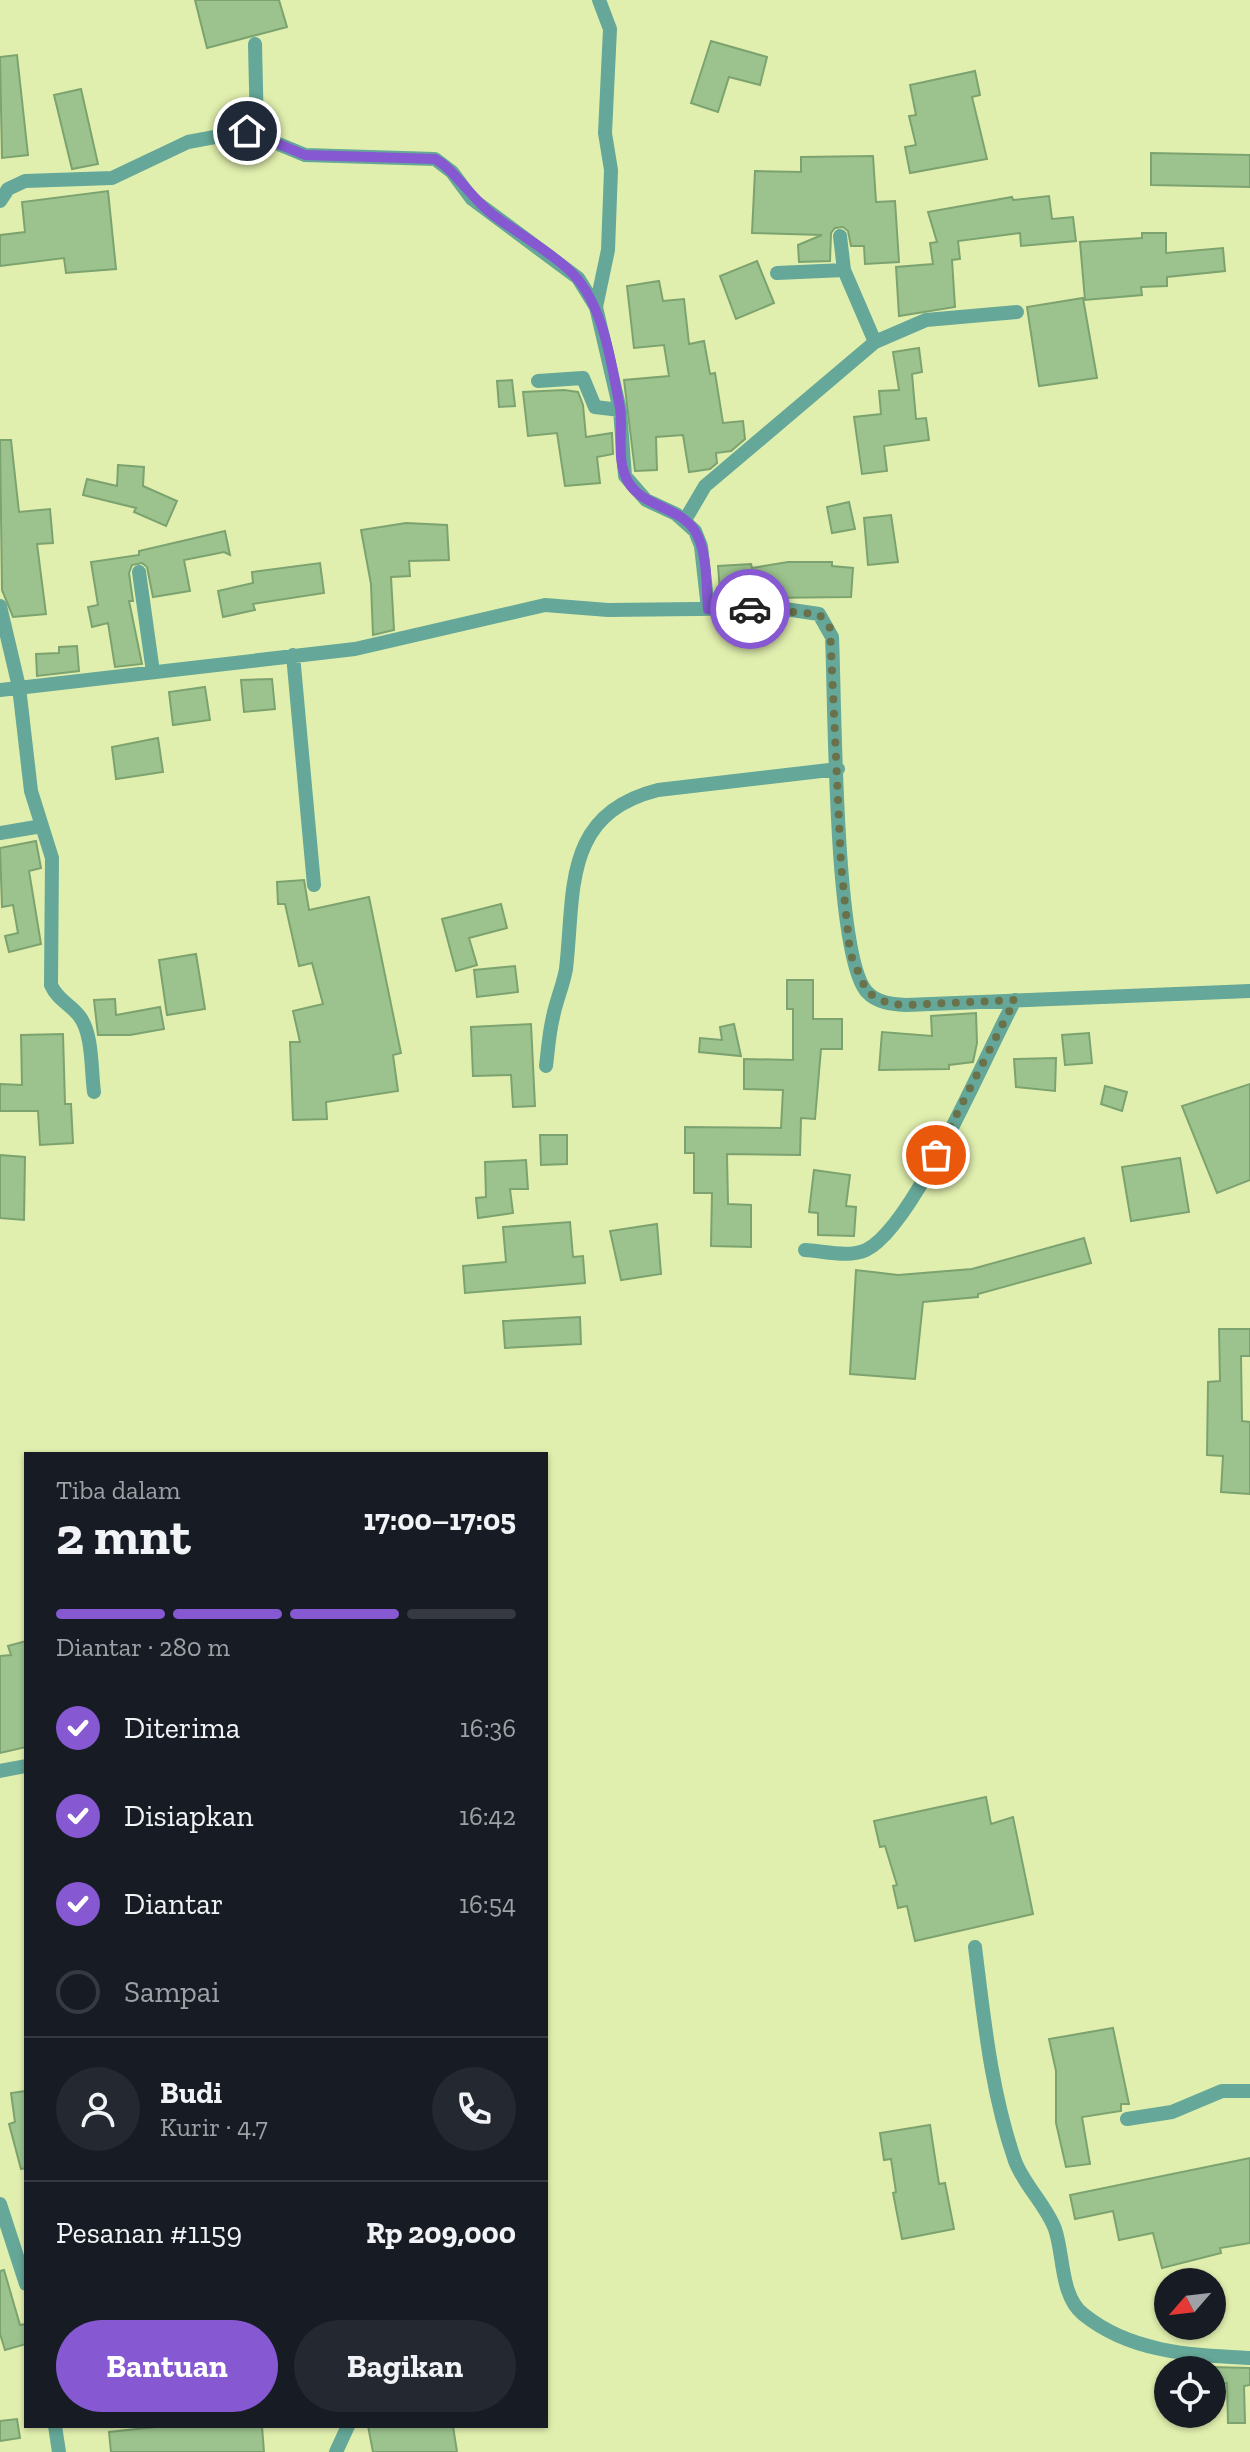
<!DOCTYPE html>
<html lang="id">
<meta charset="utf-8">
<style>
body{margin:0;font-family:"Zilla Slab",serif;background:#242831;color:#f1f3f6;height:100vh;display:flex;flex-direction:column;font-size:30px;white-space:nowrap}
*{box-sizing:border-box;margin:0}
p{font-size:26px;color:#9ea1a6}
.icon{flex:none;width:44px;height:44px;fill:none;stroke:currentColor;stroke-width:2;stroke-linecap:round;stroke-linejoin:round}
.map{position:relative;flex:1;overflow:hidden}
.panel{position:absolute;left:24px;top:1452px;width:524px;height:976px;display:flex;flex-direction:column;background:#171b24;border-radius:0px;box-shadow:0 2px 6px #0004}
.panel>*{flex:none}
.needle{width:52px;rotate:242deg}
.controls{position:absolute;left:1154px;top:2268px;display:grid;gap:16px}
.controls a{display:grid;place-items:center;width:72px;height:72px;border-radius:50%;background:#171b24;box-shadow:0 2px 6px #0004;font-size:40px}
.pin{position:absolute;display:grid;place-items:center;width:68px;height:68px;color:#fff;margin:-34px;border:4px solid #fff;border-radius:50%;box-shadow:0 2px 8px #0007}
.courier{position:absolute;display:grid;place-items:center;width:80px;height:80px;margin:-40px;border:6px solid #8658d1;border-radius:50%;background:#fff;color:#222;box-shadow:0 2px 10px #0007}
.headline em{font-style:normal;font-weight:700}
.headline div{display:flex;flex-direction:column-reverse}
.headline{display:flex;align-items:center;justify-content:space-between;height:136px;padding:0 32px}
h1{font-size:52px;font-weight:700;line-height:60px}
.bar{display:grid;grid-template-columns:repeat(4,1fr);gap:12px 8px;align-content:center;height:96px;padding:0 32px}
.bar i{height:10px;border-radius:6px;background:#363941}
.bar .current{background:#8658d1}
.bar p{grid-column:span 4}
.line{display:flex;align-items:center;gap:20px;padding:0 32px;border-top:2px solid #363941}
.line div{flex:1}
.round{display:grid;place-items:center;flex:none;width:84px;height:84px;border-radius:42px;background:#242831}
ol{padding:0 32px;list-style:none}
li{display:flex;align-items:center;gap:24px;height:88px}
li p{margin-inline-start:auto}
li .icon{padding:8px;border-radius:50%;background:#8658d1;color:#fff;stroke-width:4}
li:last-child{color:#9ea1a6}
li i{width:44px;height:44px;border:4px solid #363941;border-radius:50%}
.cta{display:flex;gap:16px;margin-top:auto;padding:16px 32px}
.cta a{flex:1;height:92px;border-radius:48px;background:#8658d1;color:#fff;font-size:32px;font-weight:700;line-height:92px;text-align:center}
.cta a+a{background:#242831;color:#f1f3f6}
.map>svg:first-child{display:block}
.building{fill:#9cc38e;stroke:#7ca36f;stroke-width:2}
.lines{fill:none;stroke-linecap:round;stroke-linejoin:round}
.street{stroke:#65a798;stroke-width:14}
.done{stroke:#6a724b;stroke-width:8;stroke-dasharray:0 14.4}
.route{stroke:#8658d1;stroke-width:10}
</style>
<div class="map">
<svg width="1250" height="2452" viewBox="0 0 1250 2452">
<rect width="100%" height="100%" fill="#e1efae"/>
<path class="building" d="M195,0H279L287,27L207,48Z
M711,41L767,57L760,85L729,77L718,112L691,103Z
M17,55L28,155L2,158L0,57Z
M975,71L980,95L972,97L987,159L910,173L905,147L916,145L909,116L916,115L910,85Z
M81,89L98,164L72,169L54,95Z
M1151,153L1250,155V187L1151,185Z
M873,156L876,202L895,201L899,262L865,264L864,246H851L848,231L843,227L835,228L831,233L830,261L799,262L798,245L822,235L752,233L755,171L801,172V157Z
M108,191L116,269L66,273L64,258L0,266V235L25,232L22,202Z
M1049,196L1052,219L1073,217L1076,241L1021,246L1020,233L958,241L960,259L952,260L955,307L899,316L896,267L933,264L930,243L937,242L928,212L1012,197L1013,200Z
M1142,233H1166V253L1223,248L1225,271L1167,277V286L1141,287L1142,295L1085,300L1080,242L1142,238Z
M757,261L774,303L736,319L720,276Z
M659,281L663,301L684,299L689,344L704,341L710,374L715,373L723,423L743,421L745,439L731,451L716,453L717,463L710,469L689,472L683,435L656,437L657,470L635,471L624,380L669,376L664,345L634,348L627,286Z
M1083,298L1097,378L1039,386L1027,307Z
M919,348L922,372L912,374L916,419L926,418L929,440L884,446L887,471L862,474L854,417L881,414L879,391L899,390L893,352Z
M512,380L515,406L499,407L497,381Z
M564,390L578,392L583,405L586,437L612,433L613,454L597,457L600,483L565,486L557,433L528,436L523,392Z
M0,440H11L19,512L50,509L53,543L37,544L46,614L13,617L2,590Z
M118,465L144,467L143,486L177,501L166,526L134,512L136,508L83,495L87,479L117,486Z
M849,502L855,529L832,533L827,507Z
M891,515L898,562L868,565L864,518Z
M406,523L447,525L449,560L409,561L410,576L391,577L394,630L373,635L371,584L361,530Z
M225,531L230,555L224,552L184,560L190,591L153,597L147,567L142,563L132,565L129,573L133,601H129L142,664L115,667L108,623L92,627L88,607L98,605L91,562L139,555V551Z
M788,562H832V566L853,568L851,597L761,598L760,588L720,591L718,566L751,564L752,568Z
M320,563L324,593L253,604L255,610L223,617L218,591L253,583L252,572Z
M77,646L79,671L37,676L36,654L59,653V647Z
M272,679L275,709L244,712L241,680Z
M205,687L210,720L173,725L169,692Z
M158,738L163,772L116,779L112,747Z
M36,841L41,868L29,871L41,944L9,952L5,936L18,933L13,905L2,907L0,848Z
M304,880L309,910L369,897L401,1053L393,1055L398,1091L326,1102L327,1119L293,1120L290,1042H300L293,1011L323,1004L312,963L299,966L285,904H278L277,882Z
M501,904L507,928L469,938L477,965L456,971L442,919Z
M196,954L205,1009L167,1015L159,960Z
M515,966L518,992L477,997L474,970Z
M787,980H813V1019H842V1049H821L815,1119L801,1118L800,1155L727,1154L728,1204L751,1205V1247L711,1246L712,1193H694V1153H685V1127L781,1128L783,1090L744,1089V1059L793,1060V1009H787Z
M115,999L116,1015L160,1007L164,1029L130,1035H98L94,1000Z
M976,1013L977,1043L973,1062L949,1065V1069L879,1070L882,1032L932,1036L931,1016Z
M531,1024L535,1106L513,1107L511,1075L473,1076L471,1027Z
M734,1024L741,1056L699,1052L700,1038L722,1040L720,1027Z
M1089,1033L1092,1063L1065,1065L1062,1035Z
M63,1034L65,1104H71L73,1143L40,1145L38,1111H0V1084L22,1085L21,1035Z
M1056,1058L1055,1091L1016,1087L1014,1059Z
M1250,1084V1180L1217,1193L1182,1106Z
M1105,1086L1127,1092L1122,1111L1101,1104Z
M540,1135H567V1164L541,1165Z
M0,1155L25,1157L24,1220L0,1218Z
M1180,1158L1189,1212L1131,1221L1122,1167Z
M526,1160L528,1189H510L513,1213L478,1218L476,1198L486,1197L485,1162Z
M814,1170L850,1175L846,1206L856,1207L854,1236L818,1235V1213L809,1212Z
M570,1222L573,1257L583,1256L585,1283L465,1293L463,1266L506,1262L503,1227Z
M657,1224L661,1274L621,1280L610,1231Z
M1084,1238L1091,1263L978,1294V1297L923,1302L915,1379L850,1374L856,1270L898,1275L972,1269Z
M580,1317L581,1344L505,1348L503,1321Z
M1219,1329H1250V1356H1241L1242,1421L1250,1422V1494L1221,1492L1223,1456L1207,1455L1208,1382L1220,1381Z
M26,1641V1747L0,1753V1656L11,1655L8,1646Z
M986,1797L991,1824L1013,1817L1033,1914L915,1941L907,1906L898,1908L893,1886L897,1885L885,1846L880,1847L874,1821Z
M1113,2028L1129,2104H1121V2111L1082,2117L1090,2164L1066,2167L1056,2123V2071L1049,2039Z
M26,2091V2168L21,2169L9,2124L15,2122L11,2093Z
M930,2125L939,2184L945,2183L954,2229L902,2239L893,2193L896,2192L891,2159L884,2160L880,2133Z
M1250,2158V2243L1220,2248L1221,2253L1162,2268L1153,2233L1119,2240L1113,2211L1075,2219L1070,2195Z
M4,2270L20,2325L26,2324V2344L5,2350L0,2334V2271Z
M1212,2367L1250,2368V2385L1244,2386L1245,2423H1228L1227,2383L1212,2386Z
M17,2419L20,2438L0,2441V2421Z
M262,2426L264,2452H111L109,2432L165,2426Z
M368,2426H453L457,2452H373Z"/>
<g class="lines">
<path class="street" d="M255,44L257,132
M0,201L8,189L25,181L112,178L188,142L247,131L305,155L435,159L452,172L472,199L578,278L596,307L620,410L625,476L646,500L676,514L695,531L701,546L708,609
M840,236L844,270L875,342
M777,273L844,270
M596,307L608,250L611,170L605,133L610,29L599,0
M538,381L583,378L595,407L620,410
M685,520L705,486L875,342L926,320L1017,312
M139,572L153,672
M0,606L19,687L31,791L52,858L51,985C58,1001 71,1004 80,1017C93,1035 91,1070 94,1092
M293,655L314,885
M0,690L355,649L545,605L608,610L778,608L819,614L832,637C835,698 834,957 867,992C877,1003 892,1004 906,1005L1250,991
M0,833L42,826
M546,1066C548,1050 549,1033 553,1017C556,1001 563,986 566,969C575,891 562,814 658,790L838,769
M805,1250C824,1251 849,1258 866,1250C914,1227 986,1053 1015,1000
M0,1771L26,1766
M975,1947C984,2019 991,2092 1015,2161C1024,2185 1046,2205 1055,2229C1064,2255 1060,2295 1083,2314C1131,2353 1192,2355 1250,2358
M1127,2119L1172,2112L1222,2091H1250
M0,2204L26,2284
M55,2426L59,2452
M336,2452L348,2426"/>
</g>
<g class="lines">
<path class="done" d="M750,609L819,614L830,628L841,864L850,953L867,992L889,1004L906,1005L1015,1000L936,1155"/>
<path class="route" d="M247,131L305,155L435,159C454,169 471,198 492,214C514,231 564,260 579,281C605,314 612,367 620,408C623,429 617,456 625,475C636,507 679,505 695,531C708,552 706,586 708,609H750"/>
</g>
</svg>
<div class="controls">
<a><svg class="needle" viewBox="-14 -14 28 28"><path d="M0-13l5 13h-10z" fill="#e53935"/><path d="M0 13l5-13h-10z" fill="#9ea1a6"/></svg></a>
<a><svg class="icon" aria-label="locate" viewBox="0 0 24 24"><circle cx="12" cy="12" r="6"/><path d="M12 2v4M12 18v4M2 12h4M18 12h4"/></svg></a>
</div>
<div class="pin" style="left:936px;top:1155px;background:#ea580c"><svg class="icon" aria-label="bag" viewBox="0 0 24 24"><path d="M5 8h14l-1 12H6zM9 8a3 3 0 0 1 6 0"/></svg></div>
<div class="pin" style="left:247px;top:131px;background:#1f2937"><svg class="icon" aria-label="home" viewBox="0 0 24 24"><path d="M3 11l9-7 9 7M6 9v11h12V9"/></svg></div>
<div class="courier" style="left:750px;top:609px"><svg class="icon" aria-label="car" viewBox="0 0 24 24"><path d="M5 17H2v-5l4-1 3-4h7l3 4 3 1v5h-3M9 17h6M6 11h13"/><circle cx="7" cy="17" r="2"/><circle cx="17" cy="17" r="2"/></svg></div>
<section class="panel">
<div class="headline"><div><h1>2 mnt</h1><p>Tiba dalam</p></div><em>17:00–17:05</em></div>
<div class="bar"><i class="current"></i><i class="current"></i><i class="current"></i><i></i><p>Diantar · 280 m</p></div>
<ol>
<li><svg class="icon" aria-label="check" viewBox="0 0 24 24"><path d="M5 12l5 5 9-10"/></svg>Diterima<p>16:36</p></li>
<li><svg class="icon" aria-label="check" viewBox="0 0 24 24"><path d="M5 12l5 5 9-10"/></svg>Disiapkan<p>16:42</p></li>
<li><svg class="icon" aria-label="check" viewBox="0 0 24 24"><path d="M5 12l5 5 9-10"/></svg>Diantar<p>16:54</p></li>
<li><i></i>Sampai</li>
</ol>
<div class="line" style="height:144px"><a class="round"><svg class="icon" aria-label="person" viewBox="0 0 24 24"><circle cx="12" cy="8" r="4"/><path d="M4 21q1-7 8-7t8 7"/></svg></a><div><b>Budi</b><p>Kurir · 4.7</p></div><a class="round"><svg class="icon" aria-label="phone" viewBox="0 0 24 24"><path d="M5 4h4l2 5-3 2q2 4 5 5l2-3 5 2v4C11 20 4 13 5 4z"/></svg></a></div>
<div class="line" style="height:104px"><div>Pesanan #1159</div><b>Rp 209,000</b></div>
<div class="cta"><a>Bantuan</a><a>Bagikan</a></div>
</section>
</div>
